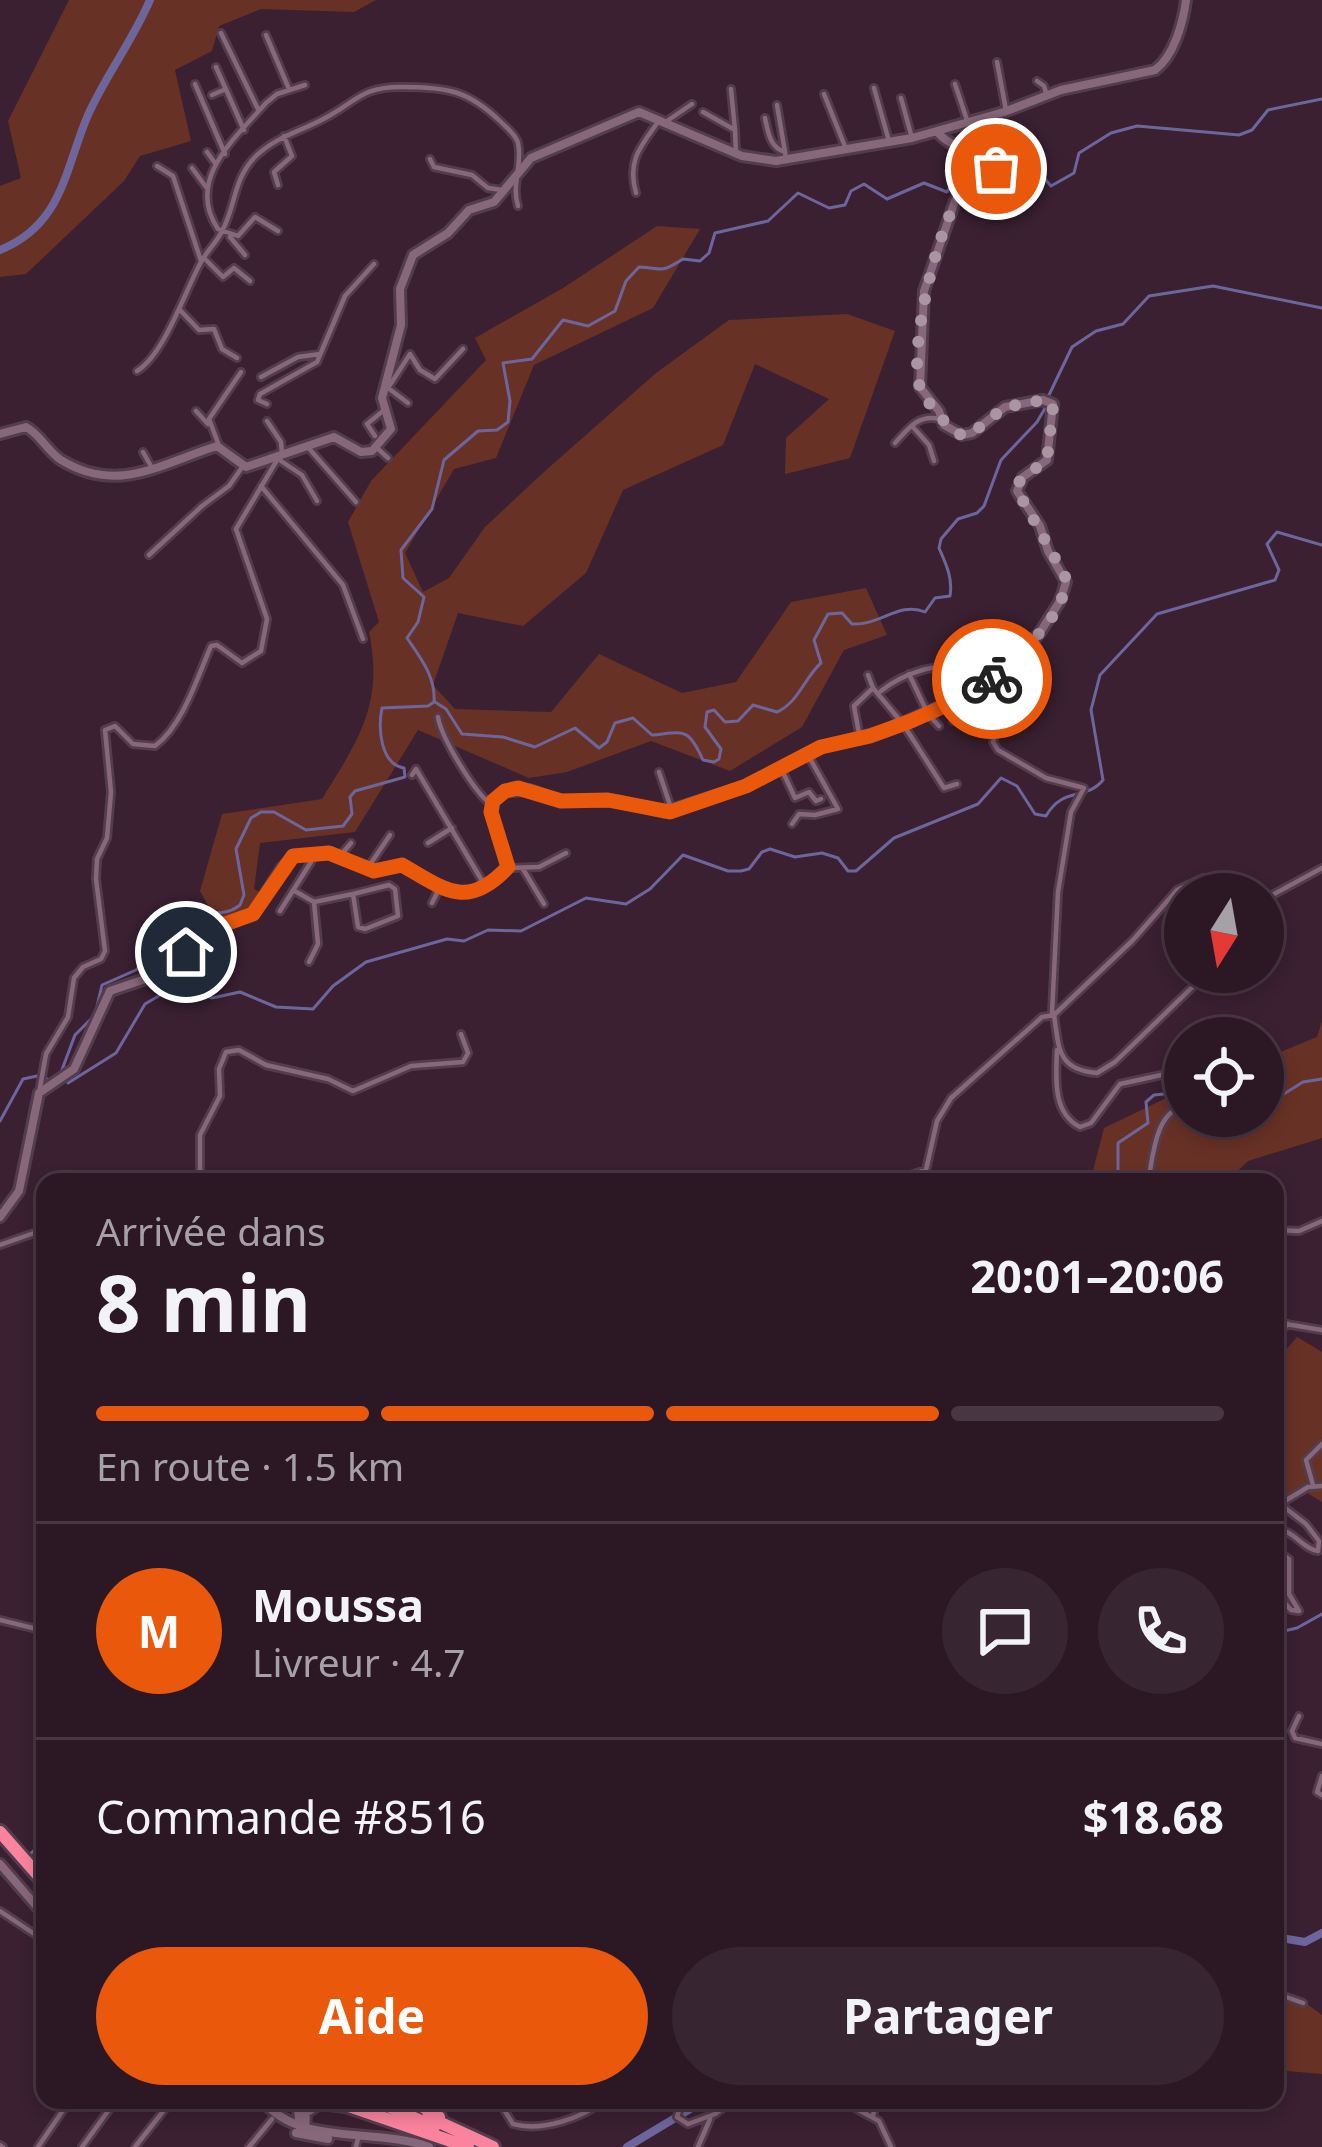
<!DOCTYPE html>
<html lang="fr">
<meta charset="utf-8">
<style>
body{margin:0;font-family:"Noto Sans",sans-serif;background:#382532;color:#f1f3f6;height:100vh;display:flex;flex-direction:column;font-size:45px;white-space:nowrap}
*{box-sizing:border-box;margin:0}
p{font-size:39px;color:#a6a0a7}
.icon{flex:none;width:66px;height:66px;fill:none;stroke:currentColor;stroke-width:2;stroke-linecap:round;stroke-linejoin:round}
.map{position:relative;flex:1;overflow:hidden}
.drawer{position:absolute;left:36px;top:1173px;width:1248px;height:936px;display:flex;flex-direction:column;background:#2c1825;border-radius:24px;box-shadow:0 6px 18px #0003,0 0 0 3px #483742}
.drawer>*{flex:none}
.needle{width:78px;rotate:191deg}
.tools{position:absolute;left:1164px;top:873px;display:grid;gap:24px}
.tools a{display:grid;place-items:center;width:120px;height:120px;border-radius:50%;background:#2c1825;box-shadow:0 6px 18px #0003,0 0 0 3px #483742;font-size:60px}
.pin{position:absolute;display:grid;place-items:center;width:102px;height:102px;color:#fff;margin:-51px;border:6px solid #fff;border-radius:50%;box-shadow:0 3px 12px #0007}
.courier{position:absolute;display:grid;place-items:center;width:120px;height:120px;margin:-60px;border:9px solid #ea580c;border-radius:50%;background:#fff;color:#222;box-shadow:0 3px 15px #0007}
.overview em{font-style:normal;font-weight:700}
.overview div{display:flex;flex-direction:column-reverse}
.overview{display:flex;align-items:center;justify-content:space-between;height:204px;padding:0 60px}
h1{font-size:78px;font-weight:700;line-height:90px}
.bar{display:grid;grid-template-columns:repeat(4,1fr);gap:18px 12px;align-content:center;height:144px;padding:0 60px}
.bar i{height:15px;border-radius:9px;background:#483742}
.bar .active{background:#ea580c}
.bar p{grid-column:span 4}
.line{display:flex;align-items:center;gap:30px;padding:0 60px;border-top:3px solid #483742}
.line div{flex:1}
.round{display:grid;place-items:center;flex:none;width:126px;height:126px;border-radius:63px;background:#382532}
.button{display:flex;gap:24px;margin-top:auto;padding:24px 60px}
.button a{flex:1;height:138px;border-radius:72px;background:#ea580c;color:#fff;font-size:48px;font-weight:700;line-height:138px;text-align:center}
.button a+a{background:#382532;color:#f1f3f6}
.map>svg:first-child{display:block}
.green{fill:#683126}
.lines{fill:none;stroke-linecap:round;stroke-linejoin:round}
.stream{stroke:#6d669c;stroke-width:3}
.river{stroke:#6d669c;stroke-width:8}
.street-casing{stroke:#533d4c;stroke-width:10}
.secondary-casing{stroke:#533d4c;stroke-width:14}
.highway-casing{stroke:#533d4c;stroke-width:18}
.street{stroke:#87677b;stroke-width:4.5}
.secondary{stroke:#87677b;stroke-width:8}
.highway{stroke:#fb839e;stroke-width:12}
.done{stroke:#aa95a2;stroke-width:12;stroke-dasharray:0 21.6}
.route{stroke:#ea580c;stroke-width:15}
</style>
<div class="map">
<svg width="1322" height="2147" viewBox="0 0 1322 2147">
<rect width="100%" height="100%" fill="#3a2031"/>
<path class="green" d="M69,0H376L354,12L261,9L219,26L212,51L175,70L191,141L140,156L124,181L26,274L0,277V186L21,178L8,121Z
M657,226L700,229L653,308L534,365L496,458L454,469L405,553L423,592L449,578L485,527L545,471L656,373L729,320L847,314L895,331L850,458L785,474L786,438L829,399L755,364L723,445L623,490L586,573L523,626L458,613L433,685L455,709L551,712L599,654L682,693L736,682L791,602L866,588L887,635L844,650L802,727L730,771L651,741L567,772L529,778L418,730L355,832L260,843L254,889L270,897L221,928L200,891L222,814L322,799C358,740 384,705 369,632L379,622L348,522L371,481L486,360L475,338L563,288Z
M1322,1021V1138L1248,1161L1226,1182H1090L1104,1128L1185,1089V1116H1263V1059L1317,1037Z
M1297,1337L1322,1352V1502L1299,1488L1275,1504V1363Z
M1275,1989L1303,2001L1322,2015V2074L1275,2070Z"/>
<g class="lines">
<path class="stream" d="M1049,395L1072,347L1096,331L1123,324L1149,296L1213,286L1322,308
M435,702L446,709L462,734L503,737L535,747L575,728L599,748L607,742L615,723L633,718L652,735C685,732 688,727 703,760L714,762L719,759L721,749L705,727L707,712L714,710L725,722L738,721L753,705L777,712C798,703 805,677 821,663L814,640L828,614L842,613L852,624C879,626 900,601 925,612L935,598L950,596C953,578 946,564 939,548L941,539L958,519L977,513L984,506L1001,460L1037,422L1047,405
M60,1075L75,1035L95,1015L102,985L136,970L153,954L173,951L168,921L172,916C196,902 218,923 240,905L244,895L236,849L251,818L261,812H274L306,830L343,826L352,814L350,797L355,791L405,777L404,768C380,764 378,728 382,708L428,706L434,702C436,677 420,657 407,638L418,622L424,597L403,578L401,550L432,509L444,460L478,431L497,430L508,422L510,401L503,363L532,359L563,320L588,326L615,311L626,281L639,267C665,268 659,274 683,259L700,261L709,253L715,233L768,221L798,193L829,208L845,205L851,191L864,184L887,199L924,183L947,192L950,187L946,171L951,161H977L990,183L1005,172L1021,150L1027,148L1035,153L1033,165L1051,186L1074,173L1079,153L1111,133L1137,126L1239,135L1252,130L1268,110L1322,99
M68,1083L116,1053L145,1004L177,985L212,998L240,992L276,1007L313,1009L333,986L366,962L447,939L464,941L488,930L521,931L586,898L626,904L650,889L683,855L728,871H741L749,869L762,852L770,849L795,857L822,853L838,858L848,871H856L894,838L978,804L1001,778L1017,786L1035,814L1046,816C1063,786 1086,801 1103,780L1091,710L1100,675L1157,614L1275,580L1279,570L1267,544L1277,532L1322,545
M1263,1091L1279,1097L1303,1082L1322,1079
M0,1121L23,1079L37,1076L53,1081
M1112,1182L1118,1170V1143L1148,1123L1146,1102L1154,1095L1185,1092
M1275,1633L1297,1628L1322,1614
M29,1855L45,1841"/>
<path class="river" d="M0,250C63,225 65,168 88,115C106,75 133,40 150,0
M1275,1937L1305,1942L1322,1933
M627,2147L705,2100"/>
<defs>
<path id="street" d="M221,33L258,109
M266,35L289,89
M997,62L1006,110
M216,67L244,130
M1037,81L1044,86L1047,96
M195,84L225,154
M955,84L968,123
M874,88L889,141
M731,89L735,130
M824,94L846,149
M212,95L226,89
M901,98L912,138
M777,105L785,152
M703,112L735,130L736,154
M765,118C768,132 770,148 785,152L786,160
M667,121L692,104
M207,152L215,163
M430,159L434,167L472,175L488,188L502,190
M157,166L173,176L201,261
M192,168L206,187
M278,185L274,172L292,156L284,136
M636,193C627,161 640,147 658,122
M278,231L255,217L238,236L218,229C185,180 235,138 266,103L277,94L305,85
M230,237L245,255
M204,258L223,277L234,268L250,281
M180,310L199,330L214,329L222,349L237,358
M137,371C164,355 185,291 201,262C207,251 217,242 222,231C236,206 233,179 255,157C276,136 303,131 327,117C358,100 362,87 401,87C447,87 468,90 501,122C507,128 516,135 518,143C523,165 511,185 518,206
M261,377L298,357L320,354
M388,388L410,354L420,370L435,379L463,349
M388,388L408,403
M267,404L258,400L260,394L317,362L345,296L374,264
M196,411L208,424
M267,421L281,442L282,454
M912,426L929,445L934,461
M375,436L367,424L383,411
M218,443L209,419L241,372
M895,443C908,429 918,414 939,419
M306,445L356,502
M377,448L388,458
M143,452L152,468
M278,459L302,475L317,501
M261,486L343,585L363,639
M149,555L202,506L229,486L243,466
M1040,635L1011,683L993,742L998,750L1046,778L1084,788L1071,812L1058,892L1052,1013
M1012,638L1022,647
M991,662L997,675
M909,674L928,714L939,726
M868,675L873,688
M881,691C901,675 936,661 960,670L962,698
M438,717C441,737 475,794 492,805
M953,721L964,713L957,701
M860,739L854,706L873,688L903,724L944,788L957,784
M781,768L795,798L809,792L816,801L821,799
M659,772L672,811
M412,775L416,769L484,884
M792,824L799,814L815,815L838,809L808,755
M428,843L452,828
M340,856L351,843
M510,868L539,867L566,853
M367,869L390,835
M523,869L544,904
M389,885L395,889L398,916L365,929L358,927L353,894Z
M293,890L314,902
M1222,894L1225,885L1237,894
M1263,900L1322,868
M432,903L440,887
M280,911L311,862
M309,962L318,944L314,902L353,894
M1054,1015L1133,940L1177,890L1203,878L1224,886
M1057,1050C1056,1077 1052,1113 1080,1127L1091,1123L1120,1084L1166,1074L1185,1077
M39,1093L46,1054L68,1017L74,978L83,967L101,959L105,951L96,879L97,859L107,838L111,792L105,730L115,726L133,744L155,746C183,725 197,678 211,646L217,645L242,663L261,651L267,619L236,529L280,455
M200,1182V1135L220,1096L219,1069L226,1052L239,1050L266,1065L328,1079L353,1091L411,1066L463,1062L468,1053L461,1034
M889,1182L926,1170L937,1121L951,1098L1042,1017L1054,1015C1059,1046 1056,1070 1097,1073L1115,1062L1208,972
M1148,1182C1153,1157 1155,1111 1185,1106
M1275,1230L1299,1231L1322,1221
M0,1245L37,1232L45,1224
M1275,1253L1281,1282L1275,1307
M1275,1319L1280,1323L1322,1330
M1275,1336L1288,1324
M1313,1485L1306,1460L1322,1444
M1275,1528C1295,1531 1303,1549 1318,1551L1319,1541L1306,1524L1280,1504L1308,1487L1322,1486
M1275,1549L1289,1559V1594L1299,1611L1291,1610L1275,1592
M0,1620L45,1631
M1299,1716L1292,1731L1295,1738L1322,1744
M1322,1776L1317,1792L1322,1795
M0,1911L45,1941
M1275,1993L1303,2003
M45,2054L39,2063L45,2071
M498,2100L513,2124C542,2132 582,2118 605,2100
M682,2100L677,2117L688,2124L715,2114L734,2100
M840,2100L879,2121L891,2147
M873,2115L878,2100
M0,2145L3,2147
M38,2147L70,2100
M82,2147L116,2100
M135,2147L172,2100
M249,2147L272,2119
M356,2147L359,2134
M698,2147L710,2119"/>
<path id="secondary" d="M0,434L26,427C41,435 47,451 61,460C118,495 162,463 217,446L246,467L334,437L361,452L372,451L391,429L382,398L401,325L400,289L413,255L448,233L469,210L494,202L531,158L639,112L742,156L776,161L912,138L1004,112L1061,90L1155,70C1174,56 1183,23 1186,0
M0,1217L19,1191L39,1093L74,1069L110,991L154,976L182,956L207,931L253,914L282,868L294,856L329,853L373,871L402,865C445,889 467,911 508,867L491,812L493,801L505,791L530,790L561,801H617L665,812L746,786L821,747L885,731L982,688L1039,634L1060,601L1066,582L1048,551L1040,526L1017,491L1023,477L1047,460L1053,404L1043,400L1005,407L972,433L962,435L944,425L939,411L920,387L924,291L955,201L969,186L995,187L1001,179C987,146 953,154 937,131
M0,1864L45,1916
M262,2100C300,2147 373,2127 429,2147
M297,2100L300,2128
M296,2133L328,2139
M305,2133L306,2113L318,2105"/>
<path id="highway" d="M0,1832L45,1883
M375,2100L434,2127
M412,2100L439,2117
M329,2103L346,2105L468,2147
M428,2117L493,2147"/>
</defs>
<use href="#street" class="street-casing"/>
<use href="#secondary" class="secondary-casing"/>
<use href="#highway" class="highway-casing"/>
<use href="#street" class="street"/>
<use href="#secondary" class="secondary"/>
<use href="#highway" class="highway"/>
</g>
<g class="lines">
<path class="done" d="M992,679C1019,651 1068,618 1065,576L1017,490L1020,480L1047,460L1053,406L1043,400L1005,407L972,433L962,435C950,431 924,400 920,387C907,351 940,213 966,187L998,185L1001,177L996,169"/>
<path class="route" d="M186,952L206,931L253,914L293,856L329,853L374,871L402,865C444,889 467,911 508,867L491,812L493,801L505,791L518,788L561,801L608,800L670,812L746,786L821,747L870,736L911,721L974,693L992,679"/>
</g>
</svg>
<div class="tools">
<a><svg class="needle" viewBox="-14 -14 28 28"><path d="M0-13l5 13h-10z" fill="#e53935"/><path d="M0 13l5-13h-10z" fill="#a6a0a7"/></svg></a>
<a><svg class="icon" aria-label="locate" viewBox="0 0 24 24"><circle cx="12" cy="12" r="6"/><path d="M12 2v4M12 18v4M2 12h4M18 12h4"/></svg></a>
</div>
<div class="pin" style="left:996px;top:169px;background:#ea580c"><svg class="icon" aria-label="bag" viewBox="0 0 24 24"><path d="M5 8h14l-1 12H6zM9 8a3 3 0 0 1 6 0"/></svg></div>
<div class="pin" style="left:186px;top:952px;background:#1f2937"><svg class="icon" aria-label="home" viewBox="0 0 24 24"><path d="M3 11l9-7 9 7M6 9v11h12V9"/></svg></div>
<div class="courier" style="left:992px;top:679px"><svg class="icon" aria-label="bike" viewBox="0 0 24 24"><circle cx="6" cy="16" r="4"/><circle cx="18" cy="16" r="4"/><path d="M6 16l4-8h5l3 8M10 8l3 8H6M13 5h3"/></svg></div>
<section class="drawer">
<div class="overview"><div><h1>8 min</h1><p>Arrivée dans</p></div><em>20:01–20:06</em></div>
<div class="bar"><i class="active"></i><i class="active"></i><i class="active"></i><i></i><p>En route · 1.5 km</p></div>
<div class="line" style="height:216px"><b class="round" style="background:#ea580c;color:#fff">M</b><div><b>Moussa</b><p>Livreur · 4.7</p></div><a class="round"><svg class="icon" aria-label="chat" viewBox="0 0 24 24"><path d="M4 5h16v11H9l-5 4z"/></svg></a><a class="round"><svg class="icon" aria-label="phone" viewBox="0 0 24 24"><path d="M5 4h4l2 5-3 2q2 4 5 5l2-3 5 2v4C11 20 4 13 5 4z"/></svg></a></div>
<div class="line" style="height:156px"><div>Commande #8516</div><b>$18.68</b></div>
<div class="button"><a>Aide</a><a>Partager</a></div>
</section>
</div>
